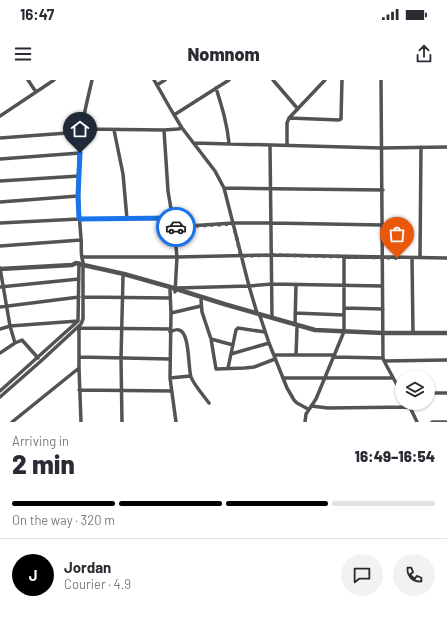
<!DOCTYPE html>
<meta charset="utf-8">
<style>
body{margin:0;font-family:Barlow,sans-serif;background:#f2f2f3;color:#2b2b33;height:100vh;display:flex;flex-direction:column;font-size:15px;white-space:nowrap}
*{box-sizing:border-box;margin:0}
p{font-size:13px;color:#7c7c81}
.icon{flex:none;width:22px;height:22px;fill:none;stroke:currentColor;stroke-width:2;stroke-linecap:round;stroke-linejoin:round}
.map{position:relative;height:342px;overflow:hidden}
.details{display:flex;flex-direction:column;background:#fff;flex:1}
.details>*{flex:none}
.tools{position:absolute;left:395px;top:290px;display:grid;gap:8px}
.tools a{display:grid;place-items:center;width:40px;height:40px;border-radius:50%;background:#fff;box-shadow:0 1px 3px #0004;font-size:20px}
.pin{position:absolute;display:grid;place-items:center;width:34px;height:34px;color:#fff;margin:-41px -17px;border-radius:50% 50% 50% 0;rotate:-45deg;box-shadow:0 0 4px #0007}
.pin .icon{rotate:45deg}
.courier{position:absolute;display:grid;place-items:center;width:40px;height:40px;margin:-20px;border:3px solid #1a73e8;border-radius:50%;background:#fff;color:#222;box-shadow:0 1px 5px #0007}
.head em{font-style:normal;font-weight:800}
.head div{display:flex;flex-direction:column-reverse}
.head{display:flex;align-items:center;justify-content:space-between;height:68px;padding:0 12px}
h1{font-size:26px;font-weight:800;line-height:30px}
.bar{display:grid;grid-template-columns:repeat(4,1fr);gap:6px 4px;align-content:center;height:48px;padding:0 12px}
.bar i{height:5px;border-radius:3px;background:#e1e1e2}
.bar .active{background:#000}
.bar p{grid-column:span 4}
.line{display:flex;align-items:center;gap:10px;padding:0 12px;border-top:1px solid #e1e1e2}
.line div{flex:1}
.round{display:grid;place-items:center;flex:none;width:42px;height:42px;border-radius:21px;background:#f2f2f3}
.status{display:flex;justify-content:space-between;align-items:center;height:28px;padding:0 20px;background:#fff;direction:ltr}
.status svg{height:11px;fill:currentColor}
header{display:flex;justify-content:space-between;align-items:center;height:52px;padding:0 12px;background:#fff;font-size:18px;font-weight:800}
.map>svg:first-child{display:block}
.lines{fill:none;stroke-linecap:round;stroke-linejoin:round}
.minor{stroke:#535353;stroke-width:3.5}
.tertiary{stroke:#535353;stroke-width:4.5}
.done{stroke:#595959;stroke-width:4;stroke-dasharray:0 7.2}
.route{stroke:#1a73e8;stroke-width:5}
</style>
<div class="status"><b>16:47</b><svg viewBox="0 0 49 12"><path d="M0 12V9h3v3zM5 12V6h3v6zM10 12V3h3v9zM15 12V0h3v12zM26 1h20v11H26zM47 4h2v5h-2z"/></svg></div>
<header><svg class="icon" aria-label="menu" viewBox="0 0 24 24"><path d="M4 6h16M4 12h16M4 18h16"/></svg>Nomnom<svg class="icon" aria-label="share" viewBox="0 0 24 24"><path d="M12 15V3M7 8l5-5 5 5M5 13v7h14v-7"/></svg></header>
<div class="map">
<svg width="447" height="342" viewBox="0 0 447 342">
<rect width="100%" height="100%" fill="#fff"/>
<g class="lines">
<path class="minor" d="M28,0L36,12
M154,0L170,28L182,48L215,91L224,108L249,206L257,233
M273,0L298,29
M381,0L383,278L384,281L402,314
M157,5L165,0
M216,8C222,27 227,43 229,63
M174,35L229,0
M0,36L54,0
M289,38L339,40L341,39L342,0
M82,49L164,50L178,49L182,48
M114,50L123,94L127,139
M164,50L168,111L174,147L177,177L175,212
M0,58L81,52
M194,63L381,68L447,67
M270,65L272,237
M287,65V43L289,38L325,0
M0,79L80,73
M0,101L79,96
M224,108L383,110
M0,122L78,116
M0,143L79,139L173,138
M174,147L233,143H271L382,145
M0,166L81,160
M82,177H177L271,175L447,178
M412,178L413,253
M420,178L421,67
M0,188L10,246L15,263L0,273
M0,207L79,199
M177,208L249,206L272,204L382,206
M170,210L171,233L170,298L176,342
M83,217L170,218
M201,220L202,232L211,259L216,289L245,288L254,287L275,279
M0,227L79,217
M344,228L383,229
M171,233L201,226
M295,233L344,235
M260,236L269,263L287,308L294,320L297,323L308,329
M295,244L296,205
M79,246V288L81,342
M79,248L170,249
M0,249L10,246L78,241
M170,252C172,251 177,249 179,250C190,252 188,289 191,297C194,305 204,316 209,323
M344,252V177
M211,259L233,265
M15,263L22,260L38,278
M231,274L269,263
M274,275H335
M296,275L297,248
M79,277L170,279
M334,277L383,278
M384,281L447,280
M228,288L236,250L238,248L265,252
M170,298L190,296
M283,298H393
M79,310L172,311
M0,311L78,241L79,183
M428,313H447
M0,317L41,281L81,244L83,239V182C80,175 82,166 81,158C78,124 77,89 81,54C83,36 88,18 92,0
M408,323L417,342
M311,326L328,328L410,327
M12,342L79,288
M122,342L121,278L123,197
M305,342L306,334L316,319L343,254
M432,342H447"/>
<path class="tertiary" d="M0,189L72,185L76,183L79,184L124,194L170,207L224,224L315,250L383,253H447"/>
</g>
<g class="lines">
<path class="done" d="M176,147L233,144L241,176L271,175L397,178"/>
<path class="route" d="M80,73L78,116L79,139L173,138L174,147H176"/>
</g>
</svg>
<div class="tools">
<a><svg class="icon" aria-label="layers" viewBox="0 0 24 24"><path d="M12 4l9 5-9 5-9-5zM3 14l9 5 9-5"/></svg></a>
</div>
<div class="pin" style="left:397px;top:178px;background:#ea580c"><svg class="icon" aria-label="bag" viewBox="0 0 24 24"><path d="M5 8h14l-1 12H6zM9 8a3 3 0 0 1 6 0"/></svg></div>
<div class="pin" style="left:80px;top:73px;background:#1f2937"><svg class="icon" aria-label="home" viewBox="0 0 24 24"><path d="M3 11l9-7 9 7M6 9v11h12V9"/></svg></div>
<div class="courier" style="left:176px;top:147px"><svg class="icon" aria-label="car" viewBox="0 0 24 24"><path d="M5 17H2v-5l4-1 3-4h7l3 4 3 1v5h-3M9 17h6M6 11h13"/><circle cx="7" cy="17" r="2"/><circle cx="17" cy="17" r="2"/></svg></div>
</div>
<section class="details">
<div class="head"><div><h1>2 min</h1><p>Arriving in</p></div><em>16:49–16:54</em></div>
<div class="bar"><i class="active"></i><i class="active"></i><i class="active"></i><i></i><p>On the way · 320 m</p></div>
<div class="line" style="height:72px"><b class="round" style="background:#000;color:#fff">J</b><div><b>Jordan</b><p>Courier · 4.9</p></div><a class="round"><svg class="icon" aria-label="chat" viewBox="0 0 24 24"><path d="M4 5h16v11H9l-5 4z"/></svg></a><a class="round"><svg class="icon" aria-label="phone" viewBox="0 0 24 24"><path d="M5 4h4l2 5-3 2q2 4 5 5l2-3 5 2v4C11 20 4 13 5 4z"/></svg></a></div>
</section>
